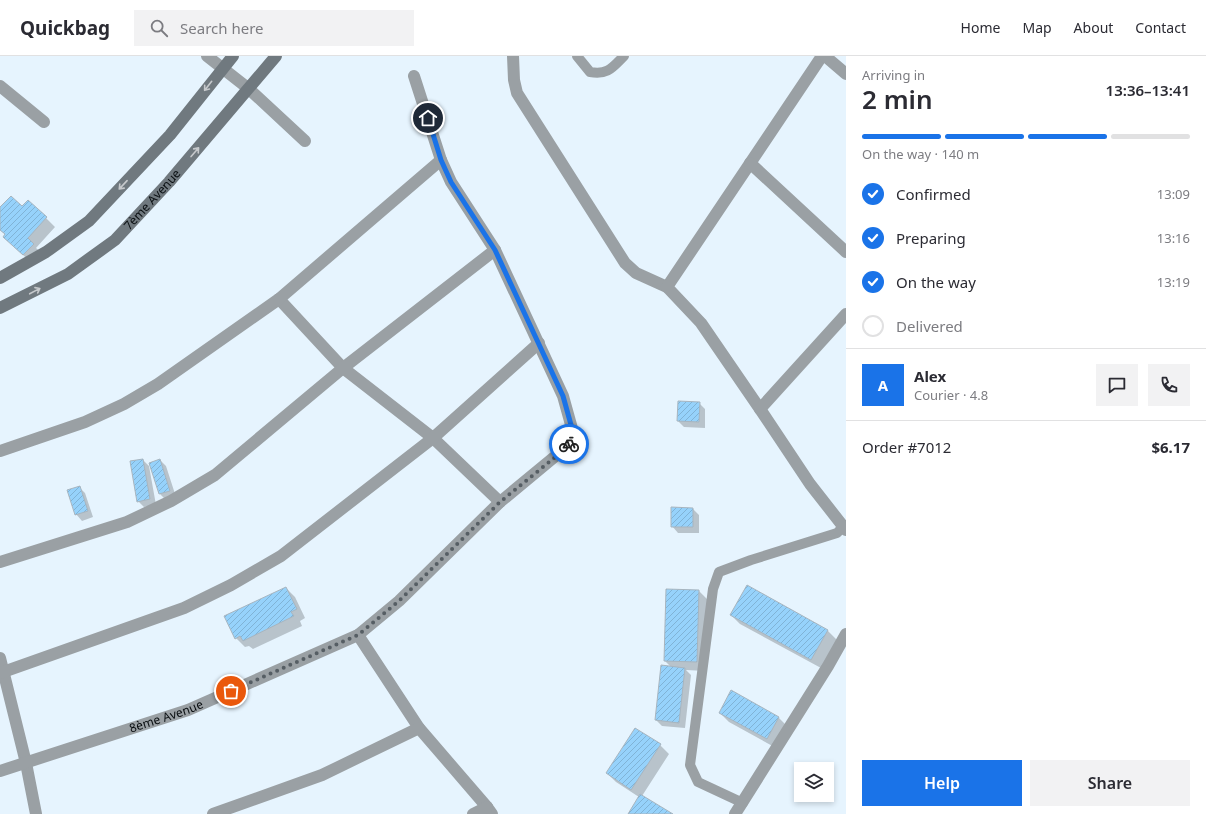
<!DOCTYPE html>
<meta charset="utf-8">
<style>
body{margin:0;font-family:"Noto Sans",sans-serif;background:#f2f2f3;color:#2b2b33;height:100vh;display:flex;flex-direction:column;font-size:15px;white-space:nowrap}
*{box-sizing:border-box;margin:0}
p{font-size:13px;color:#7c7c81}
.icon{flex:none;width:22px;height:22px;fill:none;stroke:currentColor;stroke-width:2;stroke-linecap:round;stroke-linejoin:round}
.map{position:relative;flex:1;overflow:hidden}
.drawer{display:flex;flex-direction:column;background:#fff;width:360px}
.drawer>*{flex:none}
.controls{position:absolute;left:794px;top:706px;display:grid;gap:8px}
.controls a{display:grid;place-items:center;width:40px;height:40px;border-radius:0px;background:#fff;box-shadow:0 2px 6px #0003;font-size:20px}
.pin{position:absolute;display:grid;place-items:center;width:34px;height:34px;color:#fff;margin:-17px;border:2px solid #fff;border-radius:50%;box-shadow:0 1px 4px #0007}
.courier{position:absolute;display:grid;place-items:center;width:40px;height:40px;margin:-20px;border:3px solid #1a73e8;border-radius:50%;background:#fff;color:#222;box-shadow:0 1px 5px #0007}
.head em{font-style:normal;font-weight:600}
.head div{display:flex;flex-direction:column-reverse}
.head{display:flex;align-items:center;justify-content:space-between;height:68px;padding:0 16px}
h1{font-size:26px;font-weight:600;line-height:30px}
.bar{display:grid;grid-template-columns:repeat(4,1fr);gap:6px 4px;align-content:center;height:48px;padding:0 16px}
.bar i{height:5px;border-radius:3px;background:#e1e1e2}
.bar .on{background:#1a73e8}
.bar p{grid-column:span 4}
.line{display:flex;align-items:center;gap:10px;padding:0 16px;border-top:1px solid #e1e1e2}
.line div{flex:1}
.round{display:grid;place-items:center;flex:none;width:42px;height:42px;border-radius:0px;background:#f2f2f3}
ol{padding:0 16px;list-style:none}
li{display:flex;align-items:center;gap:12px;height:44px}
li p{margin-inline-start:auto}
li .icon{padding:4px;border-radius:50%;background:#1a73e8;color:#fff;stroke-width:4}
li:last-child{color:#7c7c81}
li i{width:22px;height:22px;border:2px solid #e1e1e2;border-radius:50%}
.primary-button{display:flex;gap:8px;margin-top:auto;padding:8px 16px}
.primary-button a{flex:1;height:46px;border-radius:0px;background:#1a73e8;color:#fff;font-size:16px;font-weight:600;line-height:46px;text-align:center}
.primary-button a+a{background:#f2f2f3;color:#2b2b33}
header{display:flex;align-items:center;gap:24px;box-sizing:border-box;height:56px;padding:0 20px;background:#fff;border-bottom:1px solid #e1e1e2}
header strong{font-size:19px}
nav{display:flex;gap:22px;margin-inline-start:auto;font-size:14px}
.search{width:280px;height:36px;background:#f2f2f3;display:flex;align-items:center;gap:10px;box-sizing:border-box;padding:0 14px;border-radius:0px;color:#7c7c81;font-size:15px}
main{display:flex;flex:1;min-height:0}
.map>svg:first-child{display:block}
.shadow{fill:#0003}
.building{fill:url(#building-hatch);stroke:#a8b5bf}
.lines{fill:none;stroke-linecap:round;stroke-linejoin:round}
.lane{stroke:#9aa0a4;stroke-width:10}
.street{stroke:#9aa0a4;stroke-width:12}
.secondary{stroke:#70797f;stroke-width:12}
.oneway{stroke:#c6c9cc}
.done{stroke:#565e64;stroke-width:4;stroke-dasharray:0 7.2}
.route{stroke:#1a73e8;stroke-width:5}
.labels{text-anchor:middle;stroke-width:4;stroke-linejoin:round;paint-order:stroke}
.street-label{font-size:12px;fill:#090e11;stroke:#fff}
</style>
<header>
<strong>Quickbag</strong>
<div class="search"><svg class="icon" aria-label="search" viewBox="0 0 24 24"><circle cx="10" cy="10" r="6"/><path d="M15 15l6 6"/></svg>Search here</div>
<nav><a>Home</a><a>Map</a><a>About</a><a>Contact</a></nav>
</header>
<main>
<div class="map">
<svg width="846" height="758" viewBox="0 0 846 758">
<defs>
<pattern id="building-hatch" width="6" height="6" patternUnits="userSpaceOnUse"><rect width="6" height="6" fill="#96d2fb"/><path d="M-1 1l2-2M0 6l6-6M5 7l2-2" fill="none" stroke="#80b3d6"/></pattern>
</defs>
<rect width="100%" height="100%" fill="#e6f4fe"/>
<path class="shadow" d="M22,152L46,162L55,171L36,192L42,197L33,208L13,190L6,179L0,174V153Z
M699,347L705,353V372L684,371L678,365Z
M143,404L149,410L156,449L144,451L138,445Z
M160,404L166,410L176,441L166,444L160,438Z
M79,431L85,437L93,461L82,465L76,458Z
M693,453L699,459V477H678L672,470Z
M747,530L828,575L837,584L821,612L740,568L731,559Z
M286,532L295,541L305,562L300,565L302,570L253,593L249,590L245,591L236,582L226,561Z
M699,535L708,544L706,615L686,614L691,619L685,672L662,670L656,664L671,611L665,605Z
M732,636L779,662L788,671L776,692L729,666L720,657Z
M660,689L669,698L642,740L672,758H629L639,741L616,726L607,717Z"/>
<path class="building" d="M11,140L22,150L28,144L47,161L28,182L34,188L23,199L3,181L5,178L0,174V151Z
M678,345L700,346L699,366L677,365Z
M143,403L150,443L137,446L130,405Z
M160,403L170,435L159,438L149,407Z
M80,430L88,455L75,459L67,434Z
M671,451L693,452V471H671Z
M747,529L828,574L811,604L730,559Z
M286,531L297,553L291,556L294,560L243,585L240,580L235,583L224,560Z
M666,533L699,534L697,606L664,605Z
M661,609L685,612L679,667L655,664Z
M731,634L779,661L767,683L719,657Z
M635,672L661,688L631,734L606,717Z
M640,738L673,758H628Z"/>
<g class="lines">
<path class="lane" d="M577,0L590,16C608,19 612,12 624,0
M743,747L698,726L690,709L713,533L719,516L751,504L837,477L844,470"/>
<g class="street">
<path d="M207,0L249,33L305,85"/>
<path d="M513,0L514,24L517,37L625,207L636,217L667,231"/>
<path d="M822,0L667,231L701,267L760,353L810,428L846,474"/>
<path d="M825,0L846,18"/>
<path d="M0,30L44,66"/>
<path d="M750,107L846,196"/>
<path d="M279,243L343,312L433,382L500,446"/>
<path d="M760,353L846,258"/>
<path d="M0,395L85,366L124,348L158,328L279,243L441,104"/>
<path d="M0,506L127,466L171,445L215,419L343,312L495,194"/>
<path d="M358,579L419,672L487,751L492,758"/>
<path d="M0,602L26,707L36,758"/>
<path d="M0,617L184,552L231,529L281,500L433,382L539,287"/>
<path id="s1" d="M0,715L188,654L358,579L399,545L500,446L564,393L571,385L573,376L563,340L495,194L451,126L441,104L414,20"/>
<path d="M213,758L322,719L419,672"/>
<path d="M473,758L487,751"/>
<path d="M735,758L828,610L846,578"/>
</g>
<g class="secondary">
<path d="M0,222L46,196L89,165L170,79L233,0"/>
<path id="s2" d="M0,252L68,218L115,184L169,126L276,0"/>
</g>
</g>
<defs><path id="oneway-shaft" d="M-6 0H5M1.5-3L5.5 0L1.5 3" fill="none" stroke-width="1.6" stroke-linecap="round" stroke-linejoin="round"/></defs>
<g class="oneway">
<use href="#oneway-shaft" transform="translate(208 30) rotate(128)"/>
<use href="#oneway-shaft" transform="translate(195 96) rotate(-49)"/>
<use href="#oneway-shaft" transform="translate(123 129) rotate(133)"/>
<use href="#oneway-shaft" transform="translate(35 235) rotate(-28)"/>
</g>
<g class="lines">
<path class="done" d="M231,635L358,579L399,545L500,446L564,394L569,388"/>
<path class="route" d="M428,62L441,104L451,126L495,194L563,340L573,376L571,385L569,388"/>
</g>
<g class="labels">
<g class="street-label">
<text dy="4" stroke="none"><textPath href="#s2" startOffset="189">7ème Avenue</textPath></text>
<text dy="4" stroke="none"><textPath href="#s1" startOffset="175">8ème Avenue</textPath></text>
</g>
</g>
</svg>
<div class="controls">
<a><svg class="icon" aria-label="layers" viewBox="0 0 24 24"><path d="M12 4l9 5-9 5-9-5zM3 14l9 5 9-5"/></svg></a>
</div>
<div class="pin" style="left:231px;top:635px;background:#ea580c"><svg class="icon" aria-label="bag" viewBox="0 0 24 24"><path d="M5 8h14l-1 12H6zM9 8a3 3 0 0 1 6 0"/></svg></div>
<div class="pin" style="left:428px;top:62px;background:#1f2937"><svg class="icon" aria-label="home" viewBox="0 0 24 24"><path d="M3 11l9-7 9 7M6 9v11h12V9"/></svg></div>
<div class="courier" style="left:569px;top:388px"><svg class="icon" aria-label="bike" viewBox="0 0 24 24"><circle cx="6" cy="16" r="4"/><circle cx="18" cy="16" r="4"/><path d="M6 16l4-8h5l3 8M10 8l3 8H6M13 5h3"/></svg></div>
</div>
<section class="drawer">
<div class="head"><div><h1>2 min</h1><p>Arriving in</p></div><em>13:36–13:41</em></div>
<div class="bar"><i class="on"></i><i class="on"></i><i class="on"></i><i></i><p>On the way · 140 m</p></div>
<ol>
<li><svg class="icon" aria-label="check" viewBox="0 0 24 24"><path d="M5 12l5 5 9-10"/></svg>Confirmed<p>13:09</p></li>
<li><svg class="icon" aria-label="check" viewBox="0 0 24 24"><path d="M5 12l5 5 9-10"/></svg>Preparing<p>13:16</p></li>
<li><svg class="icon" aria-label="check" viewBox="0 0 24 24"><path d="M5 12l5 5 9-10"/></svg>On the way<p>13:19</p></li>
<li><i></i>Delivered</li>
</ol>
<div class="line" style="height:72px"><b class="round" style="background:#1a73e8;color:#fff">A</b><div><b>Alex</b><p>Courier · 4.8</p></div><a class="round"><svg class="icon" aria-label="chat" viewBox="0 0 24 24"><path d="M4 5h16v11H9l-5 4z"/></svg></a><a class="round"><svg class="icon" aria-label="phone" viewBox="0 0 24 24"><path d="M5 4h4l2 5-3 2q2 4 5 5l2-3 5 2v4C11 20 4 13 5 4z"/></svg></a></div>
<div class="line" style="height:52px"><div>Order #7012</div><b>$6.17</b></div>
<div class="primary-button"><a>Help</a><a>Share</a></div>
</section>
</main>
